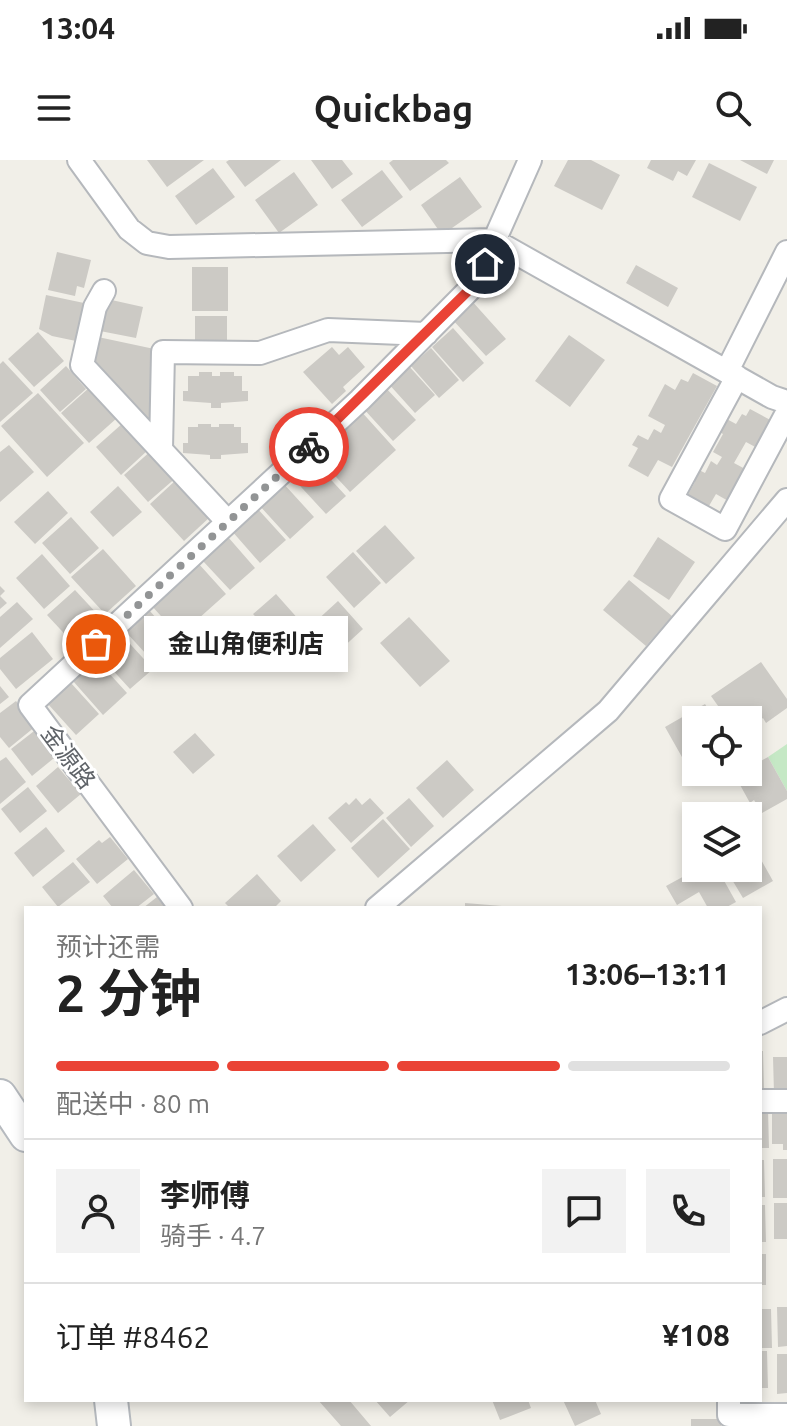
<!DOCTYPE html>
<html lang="zh">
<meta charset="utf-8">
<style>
body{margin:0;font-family:Ubuntu,"Noto Sans SC",sans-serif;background:#f2f2f2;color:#222;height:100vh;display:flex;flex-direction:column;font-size:30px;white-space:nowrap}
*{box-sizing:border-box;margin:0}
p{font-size:26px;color:#767676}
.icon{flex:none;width:44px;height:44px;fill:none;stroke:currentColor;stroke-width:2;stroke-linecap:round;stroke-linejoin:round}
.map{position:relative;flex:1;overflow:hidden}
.panel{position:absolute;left:24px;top:746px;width:738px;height:496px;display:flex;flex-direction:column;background:#fff;border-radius:0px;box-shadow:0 4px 12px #0003}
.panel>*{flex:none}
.controls{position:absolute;left:682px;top:546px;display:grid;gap:16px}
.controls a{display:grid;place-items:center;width:80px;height:80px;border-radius:0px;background:#fff;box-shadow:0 4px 12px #0003;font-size:40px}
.pin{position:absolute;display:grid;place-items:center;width:68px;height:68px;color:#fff;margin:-34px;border:4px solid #fff;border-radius:50%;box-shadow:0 2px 8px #0007}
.courier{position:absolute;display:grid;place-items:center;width:80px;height:80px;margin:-40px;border:6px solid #ea4335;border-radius:50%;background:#fff;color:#222;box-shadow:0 2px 10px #0007}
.bubble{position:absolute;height:56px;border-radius:0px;background:#fff;box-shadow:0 4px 12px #0003;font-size:26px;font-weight:700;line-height:56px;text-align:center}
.headline em{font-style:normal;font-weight:700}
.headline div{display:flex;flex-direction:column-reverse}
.headline{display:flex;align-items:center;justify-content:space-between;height:136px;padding:0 32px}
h1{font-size:52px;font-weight:700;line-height:60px}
.bar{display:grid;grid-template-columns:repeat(4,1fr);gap:12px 8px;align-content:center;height:96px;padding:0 32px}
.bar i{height:10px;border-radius:6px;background:#e0e0e0}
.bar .on{background:#ea4335}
.bar p{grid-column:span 4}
.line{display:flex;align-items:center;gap:20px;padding:0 32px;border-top:2px solid #e0e0e0}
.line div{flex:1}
.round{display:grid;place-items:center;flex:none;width:84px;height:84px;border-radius:0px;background:#f2f2f2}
.status{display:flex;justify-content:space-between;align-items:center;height:56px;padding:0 40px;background:#fff;direction:ltr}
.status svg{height:22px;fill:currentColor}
header{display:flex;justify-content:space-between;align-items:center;height:104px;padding:0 32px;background:#fff;font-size:36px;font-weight:700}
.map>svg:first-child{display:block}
.green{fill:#c5e8c5}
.building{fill:#cccac5}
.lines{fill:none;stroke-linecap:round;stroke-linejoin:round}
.minor-casing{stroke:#b5b8bc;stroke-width:26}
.secondary-casing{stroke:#b6babf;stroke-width:36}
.minor{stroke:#fff;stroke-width:22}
.secondary{stroke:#fff;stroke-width:32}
.done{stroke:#929495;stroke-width:8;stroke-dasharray:0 14.4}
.route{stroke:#ea4335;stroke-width:10}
.labels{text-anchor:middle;stroke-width:6;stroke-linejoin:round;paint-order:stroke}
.street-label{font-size:24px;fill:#5f6368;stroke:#fff}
</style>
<div class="status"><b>13:04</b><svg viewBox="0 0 49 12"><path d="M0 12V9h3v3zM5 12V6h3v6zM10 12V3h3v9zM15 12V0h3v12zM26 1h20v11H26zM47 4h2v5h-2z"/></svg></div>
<header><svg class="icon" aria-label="menu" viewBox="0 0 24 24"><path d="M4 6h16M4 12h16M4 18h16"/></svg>Quickbag<svg class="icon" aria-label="search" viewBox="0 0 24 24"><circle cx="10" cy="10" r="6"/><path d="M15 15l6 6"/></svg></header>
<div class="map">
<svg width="787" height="1266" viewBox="0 0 787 1266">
<rect width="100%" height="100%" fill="#f1efe8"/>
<path class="green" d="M787,584V631L768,597Z"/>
<path class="building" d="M147,0H204L167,27Z
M229,0H281L245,27L226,2Z
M311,0H342L353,14L332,29Z
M393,0H446L449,3L410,31L389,3Z
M568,0H591L620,15L602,50L554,26Z
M651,0H696L687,16L678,11L673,21L647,8Z
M740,0H774L767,14Z
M709,3L757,27L740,61L692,37Z
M213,8L235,37L196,65L175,36Z
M382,10L403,37L362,67L341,40Z
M294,12L318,45L279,73L255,40Z
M460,17L482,47L442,75L421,45Z
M57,92L91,100L84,128L77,126L75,136L48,130Z
M636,105L678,128L668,147L626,123Z
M192,107H228V151H192Z
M46,135L84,143L76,181L52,176L39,169Z
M107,139L143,147L136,178L100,171Z
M471,140L506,179L486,196L451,158Z
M195,156H227V188L195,183Z
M453,168L484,203L463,222L432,187Z
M38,172L64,201L34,227L8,199Z
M569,175L605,200L570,247L535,221Z
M98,177L159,190L154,262L140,260L91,210Z
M332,187L339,195L348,187L365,207L343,227L346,231L332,244L303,212Z
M431,188L459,220L439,238L411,206Z
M3,201L33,233L0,262V204Z
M407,204L435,235L415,253L387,222Z
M66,206L86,229L60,252L40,230Z
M199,212H212V216H220V212H234V216H242V231H248V241L221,243V248H211V243L183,241V231H188V216H199Z
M693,213L717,226L672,307L658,300L648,317L628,306L638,288L632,285L638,275L648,280L654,269L661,273L665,265L648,256L665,224L675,230L681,219L688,222Z
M90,227L117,258L89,283L61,253Z
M385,227L416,260L393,281L362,247Z
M38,233L84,283L47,317L1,266Z
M359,249L396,290L350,332L312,291Z
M750,249L774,262L759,289L746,282L734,303L747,310L730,342L716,334L706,351L685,340L695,322L689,319L695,308L705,313L711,301L717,305L722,297L713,292L723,274L716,270L723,257L736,264L742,254L746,256Z
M123,263L148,290L121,315L96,287Z
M198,264H211V267H219V264H234V267H241V283H248V293L221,295V299H210V295L183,293V283H188V267H198Z
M9,285L34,312L0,342V292Z
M153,289L178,316L148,342L124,315Z
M310,297L346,336L326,354L290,315Z
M176,320L210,357L184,381L150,344Z
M283,323L314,357L290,379L259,345Z
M118,326L142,352L113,377L90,352Z
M48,331L68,353L35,384L14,362Z
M256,347L286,380L260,403L231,370Z
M71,357L99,388L70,414L42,383Z
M385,365L415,398L386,424L356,391Z
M228,377L255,408L230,430L202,400Z
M658,377L695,402L669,440L633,416Z
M103,389L136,426L105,454L71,417Z
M353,392L381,423L354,448L326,417Z
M42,394L70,426L44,449L16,418Z
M198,403L226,434L179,476L151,445Z
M629,420L672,456L646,486L603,450Z
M0,426L5,431L0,436L7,443L0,449Z
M75,430L101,458L73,483L47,455Z
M276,434L300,461L278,481L253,454Z
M338,441L363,469L339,491L314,463Z
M17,442L33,459L0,488V457Z
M149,450L180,485L157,506L125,471Z
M250,457L275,484L252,503L228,476Z
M409,457L450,501L420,527L380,483Z
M32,472L53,499L16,529L0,509V498Z
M121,474L153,509L130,529L98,494Z
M97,500L127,533L103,555L73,521Z
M761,502L787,539V548L766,563L763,558L748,568V560H728L711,536Z
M71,523L99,554L76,575L48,544Z
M0,526L9,537L0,544Z
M16,541L36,566L9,588L0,577V553Z
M705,544L715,560H696V610L691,613L665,567Z
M38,568L59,594L32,616L11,589Z
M195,573L215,595L193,614L173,592Z
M6,597L26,622L0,644V601Z
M768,597L787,631V639L762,653L754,640L750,643L739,623L743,620L739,613L748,612V608Z
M447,600L474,630L443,658L416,628Z
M58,607L81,634L58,653L36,626Z
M28,627L47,651L20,673L1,649Z
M356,638L362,645L370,638L384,653L351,683L328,658L346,642L349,645Z
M409,638L434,666L411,687L386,658Z
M383,659L410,689L378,718L351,688Z
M313,664L336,690L301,722L277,696Z
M46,667L65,691L33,717L14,693Z
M110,677L128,699L97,724L76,699L99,680L102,683Z
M750,680L773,721L743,738L725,708H748Z
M73,702L90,722L58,747L42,727Z
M699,708H717L736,742L725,748H708L699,732L677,745L666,726Z
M134,710L154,734L136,748H113L103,736Z
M257,714L281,741L274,748H230L225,743Z
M157,737L166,748H143Z
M465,743L502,746L501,748H465Z
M760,891H763L764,930H760Z
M773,897H787V934H774Z
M760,950H768L769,988H760Z
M772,951H787V990H783V984H772Z
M773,999H787V1038H773Z
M760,1000H764L765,1037H760Z
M774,1043H787V1079H774Z
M760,1045H765L766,1082H760Z
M760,1094H766V1125H760Z
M777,1147H787V1186L778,1187Z
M760,1149H771L772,1188H760Z
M760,1191H767L768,1228H760Z
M777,1194H787V1233L777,1234Z
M318,1240H349L371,1266H341Z
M375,1240H410L390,1257Z
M492,1240H528L531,1248L500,1260Z
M563,1240H595L601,1254L575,1266Z
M691,1259H721V1266H691Z"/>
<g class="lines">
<defs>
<path id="minor" d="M79,0L129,69L147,83L169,87L493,80L772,237L787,242
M104,131L95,147L82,205L228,362
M727,211L787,92
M737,217L671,339L725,369L787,253
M161,289L163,192L260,193L328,170L426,174
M181,748L30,545L360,240L475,124L530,0
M377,748L608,551L787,340
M760,863L787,849
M760,941H787
M729,1240V1255H787"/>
<path id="secondary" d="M0,936L26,975
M111,1240L114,1266"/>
</defs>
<use href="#minor" class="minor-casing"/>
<use href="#secondary" class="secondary-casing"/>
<use href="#minor" class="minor"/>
<use href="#secondary" class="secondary"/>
</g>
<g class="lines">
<path class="done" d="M96,484L309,287"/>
<path class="route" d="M309,287L469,130L485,104"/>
</g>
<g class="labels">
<g class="street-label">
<text transform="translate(68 597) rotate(53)" y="8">金源路</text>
</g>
</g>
</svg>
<div class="controls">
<a><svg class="icon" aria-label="locate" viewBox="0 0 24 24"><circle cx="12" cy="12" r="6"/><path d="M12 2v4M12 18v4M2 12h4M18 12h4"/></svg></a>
<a><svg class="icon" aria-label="layers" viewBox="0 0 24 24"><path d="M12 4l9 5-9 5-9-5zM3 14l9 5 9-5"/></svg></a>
</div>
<div class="pin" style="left:96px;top:484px;background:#ea580c"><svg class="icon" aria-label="bag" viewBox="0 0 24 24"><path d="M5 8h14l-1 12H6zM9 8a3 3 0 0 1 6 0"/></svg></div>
<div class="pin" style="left:485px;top:104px;background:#1f2937"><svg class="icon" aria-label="home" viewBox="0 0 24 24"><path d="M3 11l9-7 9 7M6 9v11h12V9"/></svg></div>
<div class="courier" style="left:309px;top:287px"><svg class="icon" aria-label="bike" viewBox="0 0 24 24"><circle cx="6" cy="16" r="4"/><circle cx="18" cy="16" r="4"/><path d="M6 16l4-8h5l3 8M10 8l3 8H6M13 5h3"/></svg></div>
<div class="bubble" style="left:144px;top:456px;width:204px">金山角便利店</div>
<section class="panel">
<div class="headline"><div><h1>2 分钟</h1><p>预计还需</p></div><em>13:06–13:11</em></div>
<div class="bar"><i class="on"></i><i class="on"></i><i class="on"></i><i></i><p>配送中 · 80 m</p></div>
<div class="line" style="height:144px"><a class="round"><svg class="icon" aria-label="person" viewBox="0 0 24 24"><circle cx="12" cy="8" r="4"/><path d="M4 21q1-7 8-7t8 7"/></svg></a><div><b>李师傅</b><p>骑手 · 4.7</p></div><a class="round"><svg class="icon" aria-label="chat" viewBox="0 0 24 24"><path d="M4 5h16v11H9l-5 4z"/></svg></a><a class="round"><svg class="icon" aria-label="phone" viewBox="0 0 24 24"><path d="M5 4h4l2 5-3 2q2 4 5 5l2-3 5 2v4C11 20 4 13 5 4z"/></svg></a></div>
<div class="line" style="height:104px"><div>订单 #8462</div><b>¥108</b></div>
</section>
</div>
